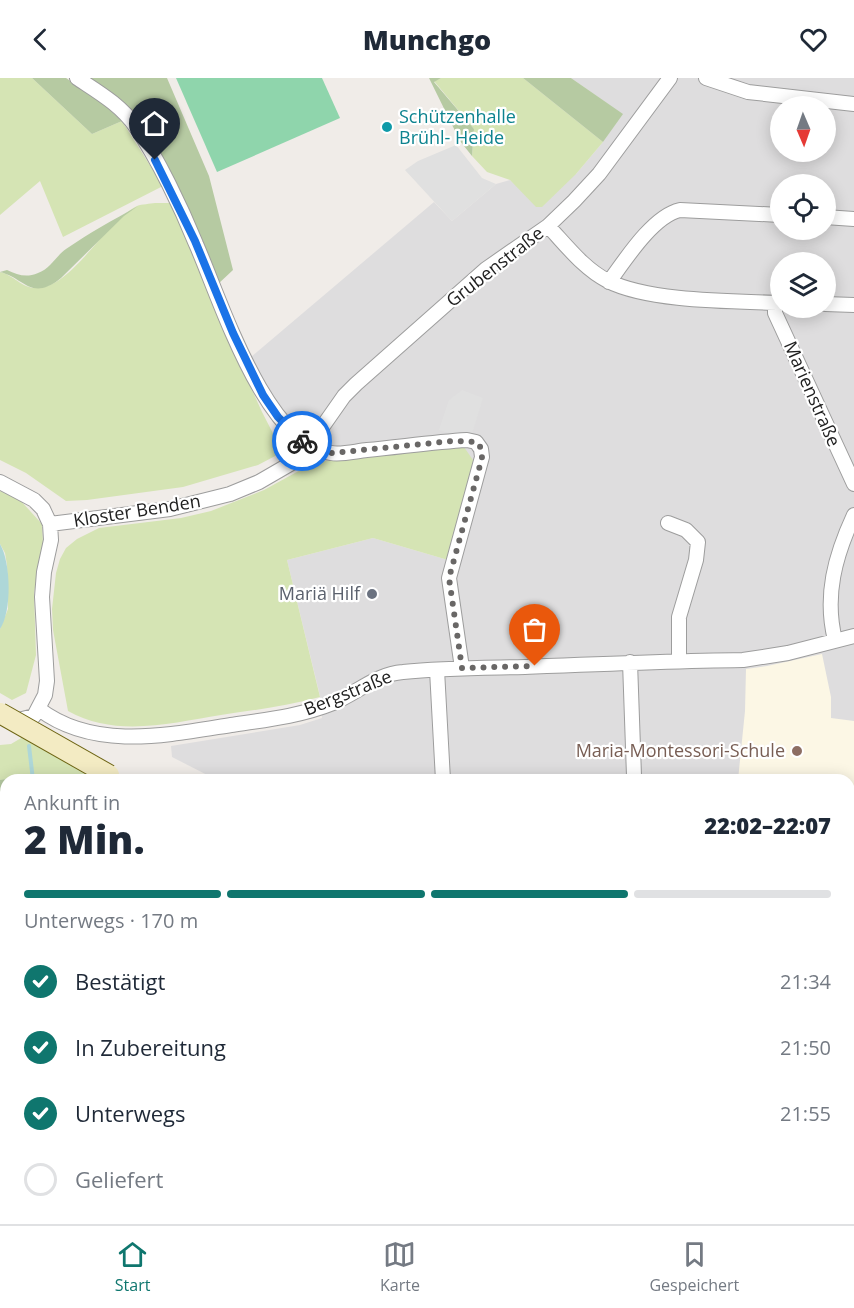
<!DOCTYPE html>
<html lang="de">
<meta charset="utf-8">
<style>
body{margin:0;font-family:"Open Sans",sans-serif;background:#f2f2f3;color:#1f2937;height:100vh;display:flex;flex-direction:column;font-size:22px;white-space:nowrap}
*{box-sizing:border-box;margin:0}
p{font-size:20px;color:#747a83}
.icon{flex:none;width:33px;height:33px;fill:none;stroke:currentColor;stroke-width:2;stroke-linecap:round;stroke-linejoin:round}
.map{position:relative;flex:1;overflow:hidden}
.sheet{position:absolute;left:0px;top:696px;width:855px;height:450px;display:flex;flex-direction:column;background:#fff;border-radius:18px 18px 0 0;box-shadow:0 3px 15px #0003}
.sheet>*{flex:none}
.needle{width:39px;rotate:178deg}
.controls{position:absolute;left:770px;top:18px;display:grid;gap:12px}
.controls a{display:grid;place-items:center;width:66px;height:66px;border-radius:50%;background:#fff;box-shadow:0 3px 15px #0003;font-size:30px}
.pin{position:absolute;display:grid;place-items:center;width:51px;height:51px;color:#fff;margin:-62px -26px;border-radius:50% 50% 50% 0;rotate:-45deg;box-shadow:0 0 6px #0007}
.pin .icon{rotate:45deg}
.courier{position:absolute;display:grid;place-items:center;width:60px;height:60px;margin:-30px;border:4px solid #1a73e8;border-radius:50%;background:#fff;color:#222;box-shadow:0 2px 8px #0007}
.overview em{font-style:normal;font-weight:800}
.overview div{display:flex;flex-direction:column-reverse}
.overview{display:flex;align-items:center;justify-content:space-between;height:102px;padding:0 24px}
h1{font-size:39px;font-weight:800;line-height:45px}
.bar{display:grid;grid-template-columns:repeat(4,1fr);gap:9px 6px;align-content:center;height:72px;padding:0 24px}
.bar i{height:8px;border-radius:4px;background:#e0e1e3}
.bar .active{background:#0f766e}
.bar p{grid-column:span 4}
ol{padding:0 24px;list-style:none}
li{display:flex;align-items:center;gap:18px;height:66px}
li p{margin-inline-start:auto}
li .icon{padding:6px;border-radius:50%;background:#0f766e;color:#fff;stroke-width:4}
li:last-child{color:#747a83}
li i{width:33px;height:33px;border:3px solid #e0e1e3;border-radius:50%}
header{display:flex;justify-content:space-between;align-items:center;height:78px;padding:0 24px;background:#fff;font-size:27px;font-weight:800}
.tabs{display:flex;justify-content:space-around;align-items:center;height:84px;border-top:2px solid #e0e1e3;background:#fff;font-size:16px;color:#747a83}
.tabs a{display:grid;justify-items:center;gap:3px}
.tabs .active{color:#0f766e}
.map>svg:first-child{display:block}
.residential{fill:#deddde;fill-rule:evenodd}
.education{fill:#fcf7e5}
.grass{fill:#d5e4b4}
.forest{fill:#b6caa2}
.pitch{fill:#8fd5ac}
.parking{fill:#e0e0e0}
.water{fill:#aed7d8}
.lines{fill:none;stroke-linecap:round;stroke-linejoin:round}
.stream{stroke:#aed7d8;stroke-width:4}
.minor-casing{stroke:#9d9d9d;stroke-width:16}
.secondary-casing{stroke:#6d6412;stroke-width:22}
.minor{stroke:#fff;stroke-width:14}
.secondary{stroke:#f3ebc3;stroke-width:20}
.rail-casing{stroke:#6e6e6e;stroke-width:6}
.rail{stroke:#fff;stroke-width:4;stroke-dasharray:11;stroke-linecap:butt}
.secondary-bridge-casing{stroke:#6d6412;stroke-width:22;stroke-linecap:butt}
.secondary-bridge{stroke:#f3ebc3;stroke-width:20}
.done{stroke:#696766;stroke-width:6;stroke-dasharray:0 10.8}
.route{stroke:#1a73e8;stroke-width:8}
.culture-dot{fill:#0f9aa8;stroke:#fff;stroke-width:2}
.worship-dot{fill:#6b7280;stroke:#fff;stroke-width:2}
.education-dot{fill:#8d6e63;stroke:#fff;stroke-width:2}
.labels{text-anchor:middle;stroke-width:4.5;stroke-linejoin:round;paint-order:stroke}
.culture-label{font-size:18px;fill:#0d838f;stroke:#fff;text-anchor:start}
.street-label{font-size:18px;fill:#202020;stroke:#fff}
.worship-label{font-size:18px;fill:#5b616d;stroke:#fff;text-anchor:end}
.education-label{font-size:18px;fill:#785e54;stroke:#fff;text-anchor:end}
</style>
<header><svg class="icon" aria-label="back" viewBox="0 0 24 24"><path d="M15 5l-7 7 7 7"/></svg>Munchgo<svg class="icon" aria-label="heart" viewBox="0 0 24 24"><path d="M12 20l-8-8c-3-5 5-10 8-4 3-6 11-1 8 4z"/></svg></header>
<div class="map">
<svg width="854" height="1146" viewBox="0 0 854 1146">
<rect width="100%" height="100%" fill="#f0ece8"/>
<path class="residential" d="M571,0H854V1051L849,1049V702H217L172,679L171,668L300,647L322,640L320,618L287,482L373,460L448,482L464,369L315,384L291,342L259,298L251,279L434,124L452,143L496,106L510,102L517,108L576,96L603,64L622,36ZM780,28H825V74H780ZM780,106H825V152H780ZM780,184H825V230H780Z"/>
<path class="education" d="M822,576L831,619V640L854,643V804L850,816L849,702H738L745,633L746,591L767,588Z"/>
<path class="grass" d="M0,0H32L92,56L122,43L163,108L63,159L40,103L0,137Z
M441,0H523L603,64L576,96L542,129H536L510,102L487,94L472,78L474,51L434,3Z
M155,125H171L204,192L228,259L262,334L278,365L279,376L258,387L183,409L87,422L66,423L26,395L0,382V194C14,197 22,211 38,210C73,208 105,144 137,128C142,126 150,126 155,125Z
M464,369L473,382V391L448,482L373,460L287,482L320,619C288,628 254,632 221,637C171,645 116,660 68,633L53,552L52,531L56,495L60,481L66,470L77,461L99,450L181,440L211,433L264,412L315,384Z
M0,413L20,422L42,446L43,465L34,515L36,577L26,615L12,622L0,615V551L8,531L7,487L5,475L0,466Z
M33,653L119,702H60L40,699L0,702V667L11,666Z"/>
<path class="forest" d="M32,0H66L101,24L122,43L92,56Z
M86,0H167L209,98L233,192L217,207L143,48Z
M429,0H441L434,4L474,51L472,78L460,63Z
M523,0H571L623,36L603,64Z
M138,128L124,138L61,200C31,224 25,200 0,194L7,192C18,197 26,200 38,195C50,191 56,178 66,171C89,155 113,142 138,128Z
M17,699H40L60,702H6V855L0,869V702Z
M0,879L6,881V1140H849V1104L854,1107V1146H0Z"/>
<path class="pitch" d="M176,0H322L340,40L217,94Z"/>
<path class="parking" d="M456,67L482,100L496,106L452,143L405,92L418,83Z
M462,312L483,320L472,356L448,357L449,355L439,352L449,322Z"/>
<path class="water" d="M0,466C11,485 12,533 0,551Z"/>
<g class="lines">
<path class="stream" d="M29,668L33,702
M792,1140L799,1146"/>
<defs>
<path id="minor" d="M77,0C98,14 121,27 136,49C158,81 181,129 196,166C220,220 265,367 331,375C342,377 356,373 367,372C400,369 433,364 467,362L476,364L481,371L482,379L449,500L462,590
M706,0L748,14L854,26
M825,139L854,141
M548,148C566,167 584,191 608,203C650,224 733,223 780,225
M609,204C625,182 653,138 680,132L780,137
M775,224V235L854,406
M825,226L854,227
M0,404L34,422L43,431L50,446L51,462L44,494L42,519L47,603L45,617L34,638L11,644
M668,445L686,452L698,464L696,482L679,539V583
M50,446L170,431L230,416L259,404L297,382L309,368L344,318L356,306L486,191L548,148L574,123L599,96L670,0
M835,562C824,518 835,478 854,437
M630,584L634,698
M437,592L443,702
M39,631C94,673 168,657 231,647C265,642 301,638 333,625C357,615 376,596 403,594C443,590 484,590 525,589C598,586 670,583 743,582L788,575L854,558
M849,854L854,839
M849,901L854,902"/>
<path id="secondary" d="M849,1086L854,1089"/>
</defs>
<use href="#minor" class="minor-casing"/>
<use href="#secondary" class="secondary-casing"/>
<use href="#minor" class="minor"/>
<use href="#secondary" class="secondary"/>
<defs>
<path id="rail" d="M0,902L6,904
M431,1140L442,1146
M446,1140L457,1146"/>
</defs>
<use href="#rail" class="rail-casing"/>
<use href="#rail" class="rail"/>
<defs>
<path id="secondary-bridge" d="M0,635L109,697"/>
</defs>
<use href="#secondary-bridge" class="secondary-bridge-casing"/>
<use href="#secondary-bridge" class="secondary-bridge"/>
</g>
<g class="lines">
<path class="done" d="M302,363L309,368L332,375L453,363L476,364L481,370L482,380L449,500L462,590L535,588"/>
<path class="route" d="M155,82L195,163L233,255L263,317L278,339L302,363"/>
</g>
<circle class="culture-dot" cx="387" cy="49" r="6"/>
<circle class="worship-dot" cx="372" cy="516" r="6"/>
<circle class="education-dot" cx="797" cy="673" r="6"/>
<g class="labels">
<g class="culture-label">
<text x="399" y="45">Schützenhalle<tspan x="399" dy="21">Brühl- Heide</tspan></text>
</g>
<g class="street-label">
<text transform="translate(495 189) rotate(-38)" y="6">Grubenstraße</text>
<text transform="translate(812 316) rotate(66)" y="6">Marienstraße</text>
<text transform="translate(137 433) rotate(-9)" y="6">Kloster Benden</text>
<text transform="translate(348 615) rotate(-22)" y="6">Bergstraße</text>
</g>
<g class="worship-label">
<text x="360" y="522">Mariä Hilf</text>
</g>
<g class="education-label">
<text x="785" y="679">Maria-Montessori-Schule</text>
</g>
</g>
</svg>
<div class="controls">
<a><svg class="needle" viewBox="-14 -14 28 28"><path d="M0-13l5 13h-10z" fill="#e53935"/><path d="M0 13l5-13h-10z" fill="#747a83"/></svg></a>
<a><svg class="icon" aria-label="locate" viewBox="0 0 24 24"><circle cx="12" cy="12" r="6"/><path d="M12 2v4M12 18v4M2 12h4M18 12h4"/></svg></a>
<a><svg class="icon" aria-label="layers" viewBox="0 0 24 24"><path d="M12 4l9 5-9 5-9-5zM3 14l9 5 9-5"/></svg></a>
</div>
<div class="pin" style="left:535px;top:588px;background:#ea580c"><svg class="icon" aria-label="bag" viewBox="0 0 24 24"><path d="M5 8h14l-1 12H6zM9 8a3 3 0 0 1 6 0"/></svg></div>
<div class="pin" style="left:155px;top:82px;background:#1f2937"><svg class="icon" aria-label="home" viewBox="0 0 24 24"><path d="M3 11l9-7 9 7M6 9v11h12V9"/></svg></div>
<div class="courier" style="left:302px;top:363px"><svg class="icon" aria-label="bike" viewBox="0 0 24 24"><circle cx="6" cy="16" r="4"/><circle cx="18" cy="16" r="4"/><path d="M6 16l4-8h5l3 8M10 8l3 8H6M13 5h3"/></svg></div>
<section class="sheet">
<div class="overview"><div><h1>2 Min.</h1><p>Ankunft in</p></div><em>22:02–22:07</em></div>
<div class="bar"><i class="active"></i><i class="active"></i><i class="active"></i><i></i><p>Unterwegs · 170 m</p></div>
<ol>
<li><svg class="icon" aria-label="check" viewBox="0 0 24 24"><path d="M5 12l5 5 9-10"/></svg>Bestätigt<p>21:34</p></li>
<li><svg class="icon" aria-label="check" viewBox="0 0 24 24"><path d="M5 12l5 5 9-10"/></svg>In Zubereitung<p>21:50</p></li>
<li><svg class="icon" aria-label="check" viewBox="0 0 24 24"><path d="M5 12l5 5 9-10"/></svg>Unterwegs<p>21:55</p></li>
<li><i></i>Geliefert</li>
</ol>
</section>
</div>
<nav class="tabs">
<a class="active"><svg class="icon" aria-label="home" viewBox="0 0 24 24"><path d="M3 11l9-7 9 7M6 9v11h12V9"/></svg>Start</a>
<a><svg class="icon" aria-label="map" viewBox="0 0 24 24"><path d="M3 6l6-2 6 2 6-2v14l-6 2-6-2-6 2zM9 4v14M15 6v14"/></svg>Karte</a>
<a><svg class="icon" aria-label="saved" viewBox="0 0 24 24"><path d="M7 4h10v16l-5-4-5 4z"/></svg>Gespeichert</a>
</nav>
